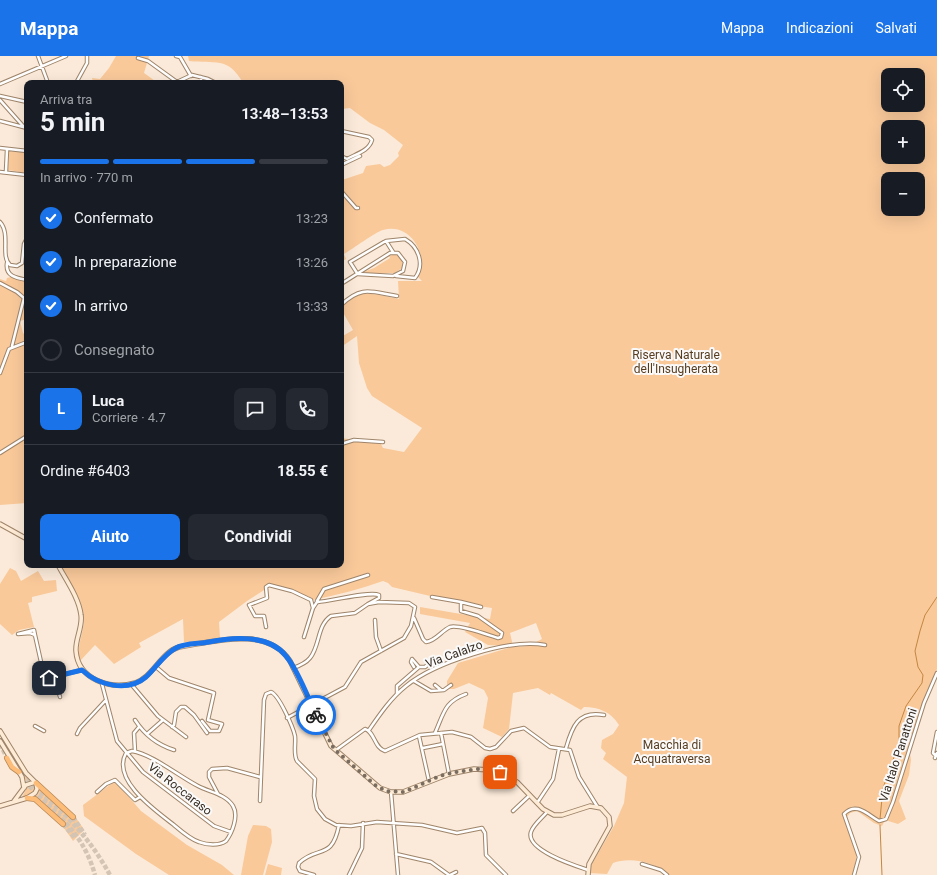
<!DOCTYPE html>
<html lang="it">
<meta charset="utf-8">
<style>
body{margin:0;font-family:Roboto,sans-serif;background:#242831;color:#f1f3f6;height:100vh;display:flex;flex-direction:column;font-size:15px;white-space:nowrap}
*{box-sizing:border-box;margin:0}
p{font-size:13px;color:#9ea1a6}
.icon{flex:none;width:22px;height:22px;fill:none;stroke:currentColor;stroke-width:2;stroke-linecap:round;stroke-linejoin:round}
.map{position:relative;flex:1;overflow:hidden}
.sheet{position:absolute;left:24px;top:24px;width:320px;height:488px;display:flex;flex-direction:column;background:#171b24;border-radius:8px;box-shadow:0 4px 16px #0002}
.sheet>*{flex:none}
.fabs{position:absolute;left:881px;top:12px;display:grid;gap:8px}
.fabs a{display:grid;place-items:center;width:44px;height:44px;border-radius:8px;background:#171b24;box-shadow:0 4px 16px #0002;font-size:20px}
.pin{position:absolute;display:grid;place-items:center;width:34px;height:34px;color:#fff;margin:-17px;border-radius:8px;box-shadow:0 2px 6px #0006}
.courier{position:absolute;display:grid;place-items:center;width:40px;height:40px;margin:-20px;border:3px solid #1a73e8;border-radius:50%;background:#fff;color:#222;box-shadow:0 1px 5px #0007}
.summary em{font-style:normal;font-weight:700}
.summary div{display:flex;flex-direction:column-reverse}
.summary{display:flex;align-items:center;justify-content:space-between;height:68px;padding:0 16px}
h1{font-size:26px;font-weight:700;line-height:30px}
.bar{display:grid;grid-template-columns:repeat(4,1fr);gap:6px 4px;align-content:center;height:48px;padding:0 16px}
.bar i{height:5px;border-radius:3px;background:#363941}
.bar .current{background:#1a73e8}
.bar p{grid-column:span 4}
.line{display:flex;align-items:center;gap:10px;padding:0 16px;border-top:1px solid #363941}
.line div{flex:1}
.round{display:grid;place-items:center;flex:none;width:42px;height:42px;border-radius:8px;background:#242831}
ol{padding:0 16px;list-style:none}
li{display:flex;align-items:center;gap:12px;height:44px}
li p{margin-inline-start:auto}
li .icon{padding:4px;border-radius:50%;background:#1a73e8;color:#fff;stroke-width:4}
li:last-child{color:#9ea1a6}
li i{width:22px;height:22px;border:2px solid #363941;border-radius:50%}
.action{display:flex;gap:8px;margin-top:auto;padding:8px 16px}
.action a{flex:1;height:46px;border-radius:8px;background:#1a73e8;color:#fff;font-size:16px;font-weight:700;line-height:46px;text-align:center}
.action a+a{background:#242831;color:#f1f3f6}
header{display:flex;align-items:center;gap:24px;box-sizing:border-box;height:56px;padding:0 20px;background:#1a73e8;color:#fff}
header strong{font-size:19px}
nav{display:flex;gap:22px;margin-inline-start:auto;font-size:14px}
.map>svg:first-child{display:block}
.green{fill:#f9c99a;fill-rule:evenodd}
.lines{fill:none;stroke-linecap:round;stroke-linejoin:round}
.stream{stroke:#c48641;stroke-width:1}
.highway-tunnel{stroke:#d3c4b4;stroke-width:4.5;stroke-dasharray:4.5 2;stroke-linecap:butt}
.street-casing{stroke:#9e846a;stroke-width:4.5}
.secondary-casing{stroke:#9e846a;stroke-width:5.5}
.highway-casing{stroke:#b78959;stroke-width:6}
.street{stroke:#fff;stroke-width:2.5}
.secondary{stroke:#feebd6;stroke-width:3.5}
.highway{stroke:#fdbc78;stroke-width:4.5}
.done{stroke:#7a6d60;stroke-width:4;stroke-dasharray:0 7.2}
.route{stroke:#1a73e8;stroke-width:5}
.labels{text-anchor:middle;stroke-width:4;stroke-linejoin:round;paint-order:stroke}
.park-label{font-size:12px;fill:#573c1e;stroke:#fafafa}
.street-label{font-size:12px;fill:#352a1f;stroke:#fafafa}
</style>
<header>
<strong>Mappa</strong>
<nav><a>Mappa</a><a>Indicazioni</a><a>Salvati</a></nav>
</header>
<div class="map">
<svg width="937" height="819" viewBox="0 0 937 819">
<rect width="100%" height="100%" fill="#fbead9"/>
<path class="green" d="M116,0H149L144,17L158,27L93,26L92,22L100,23L109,12Z
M188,0H937V613L919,657L913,677L910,679L908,685L911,704L909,719L899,745L906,763L898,768L885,764L882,770L874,767L857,755L850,757L847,761C855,784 861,794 852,819H667C655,805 629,801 613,807L607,818L589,817L590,811L614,770L624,747L627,721L603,703L606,697L601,692L602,684L613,678L619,669C611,656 599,651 584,651L581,654L551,637L550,639L538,632L513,637L509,673L502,681L483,672L488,642L484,634L469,627L454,633H447V625L458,607L512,591L528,590L542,583L536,567L510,577L513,590L488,589L465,576L470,567L420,558V551L490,563L492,552L464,548L392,531L388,527L383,525C360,533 337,539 313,544L308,540L304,541L294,534L272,529L247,545L219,566L220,582L189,587L184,586L183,563L139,587L141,591L114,608L95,589L80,605C76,591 83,579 84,565C85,550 67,523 59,509H341V382L381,388L383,392L404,396L422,372L372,340L367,332L359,307L357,280L341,291V281L353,274L341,253V250C361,231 374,239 399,243L398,225H422L418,221C429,198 410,166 383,174C375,176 353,193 344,198L346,203L341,206V123L342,124L363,117L366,110L380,108L384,111L390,109L399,100L398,97L403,89L384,74L370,67L350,52L342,53L341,27H243C228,0 215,8 189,5ZM888,19H918V49H888ZM888,71H918V101H888ZM888,123H918V153H888Z
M9,95L27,96L26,117L8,114Z
M395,198L399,199L403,208L402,212L395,217H361L374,212L390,202L389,200Z
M11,221L27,225V263L20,265L23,277L27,281L24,329L27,332V447L0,449V223L6,225L7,222Z
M10,512L16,515L21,525L38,515L44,525L56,524L57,535L32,541V546L28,547L34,571L19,574L12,579L0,568V528Z
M1,681L30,724L26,725Z
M115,725L141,755L187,789L222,809L234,819H169L136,798L84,760L83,749Z
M34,729L35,733L33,737L22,741L28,730Z
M39,733C55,745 75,756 84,774L73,785L62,769L34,741L38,738Z
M253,769L266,770L271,773L272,786L263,819H241L248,780Z
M268,808L282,812L281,819H265Z"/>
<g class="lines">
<path class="stream" d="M880,763L883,732L899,687V670L906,650L922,627L923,619L918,611L915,595L920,575L925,559L937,541
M880,769L882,819"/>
<path class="highway-tunnel" d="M0,688L7,702
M24,716C35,733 51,745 65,759C83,777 98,797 110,819
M21,720C50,757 81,769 95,819
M73,761L85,779
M63,768L75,782"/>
<defs>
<path id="street" d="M38,0L48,27
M176,0L180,1L191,20
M138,2L148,5L177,26L192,19L208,23L216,27
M76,27L87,7V0
M201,27V21
M0,28L66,0
M0,40L27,46
M0,44L24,71
M0,65L27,72
M341,75L369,81L372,84C369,95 356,98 347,103L341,100
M0,92L27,95
M341,109L360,100
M6,115L7,94
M0,116L27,119
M341,135L356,152H358
M0,166C11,178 0,200 10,209L17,210L22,207L24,188L27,182
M386,185L405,183C419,191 425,209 415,222L396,220
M7,207C5,220 16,222 27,224
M357,217L350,206L384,186L386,185L393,196
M0,227L17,236L24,242L12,290
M341,228L390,197H398L405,206L403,215L393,220L358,218
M341,249C362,229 371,236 397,240
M0,317L9,293L27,286
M341,388L354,384L383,386
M0,397L27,380
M368,519L324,533L317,545L318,546C331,545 370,535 379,539V542L368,548
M461,546L481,551
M414,562L423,583L426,586C436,585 441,575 450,571C459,568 488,579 498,582L501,581L502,577L478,560L461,555V546L432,541
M375,564L376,581L381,595
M266,571L264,560H255L249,549L267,542L266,531L269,529L292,535L311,544L313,552
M34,574L35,579L30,577L18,578Z
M35,579L43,615L46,621L49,622L82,614
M304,581L313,552L317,546
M156,611L169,622L214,637L208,664L222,668L219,675H210L202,665
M414,611L411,606L412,603L419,611
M49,622L58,634L60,641
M414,625L431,635L444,634L451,629
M102,628L117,685L143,716L214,770L231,776
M131,628L158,660L186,681
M435,629L441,634
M397,638V630L419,611H425L432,605
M287,662L345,631L361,606L404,582L411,570L415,551L409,547L379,546L368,548L355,557L331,560C317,569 320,590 310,602C306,607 299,610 293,612
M135,664C144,678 158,689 174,694
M35,670L44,675
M172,671L174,669L176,656L181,651H185L194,659L207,677
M369,674C380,658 391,642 406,630C434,607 509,582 545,589
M435,677C444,657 444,646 466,638
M441,677L449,718
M77,678L80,672L106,644
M147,678L163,664
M419,680L429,725
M423,692L443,688
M566,692C572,671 578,654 604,659
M336,694L365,673C375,676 374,692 385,695L420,679L452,676L471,681L485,692L490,693L496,691L511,675L524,672L550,691L570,694L579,721L597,750
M132,695C152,698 180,721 198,730C209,736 226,738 233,750C239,760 232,777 226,785C219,790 207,789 199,786C190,783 181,775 174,769C156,755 111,724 126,697Z
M135,695L134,677L139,671
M936,700L933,697L937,676
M935,702L937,697
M97,736L106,728L115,724L135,744L140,741
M391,736L398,819
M218,738L209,721V716L212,713L227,712L260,721
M260,745L264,644L266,638L271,636C279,639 293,671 295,680C296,688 293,698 297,705L315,723L314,740L317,753L325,763L336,769L351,770L377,766L422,769L457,777L482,772L485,777L486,799L506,819
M537,747L553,723L559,693
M513,755L530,739
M547,756C542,762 533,769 531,776C525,794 576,810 588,814
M396,798L431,806L449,819
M642,808L661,814L667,819
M314,819L300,815L298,811L299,807C318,789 332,805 339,769
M349,819L362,792L363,767
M450,819L456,816
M854,819L859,801L844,758C856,745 868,759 879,765L886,763L893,746L924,647L937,617"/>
<path id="secondary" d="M0,468L27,483
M58,509C66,524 79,542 81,559C83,571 75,583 76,595C78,624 111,634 135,627C153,621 161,596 179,591C213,586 267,569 290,605L331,690L380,732L391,736H403L449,718L474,713L490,714L500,716L517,726L543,753L554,759H562L590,750L601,752L609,761L610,770L589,808L588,819
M0,675L26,717L36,727L37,733L35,737L27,742L0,750
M0,685L22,721L24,732
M14,745L26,729L35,726"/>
<path id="highway" d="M7,702L12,711L19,716
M36,727L73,761
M27,742L35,743L63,768"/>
</defs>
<use href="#street" class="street-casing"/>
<use href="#secondary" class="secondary-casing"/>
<use href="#highway" class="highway-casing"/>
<use href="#street" class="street"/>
<use href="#secondary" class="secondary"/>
<use href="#highway" class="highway"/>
</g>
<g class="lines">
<path class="done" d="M316,659L334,693L375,729L386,735L404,736L440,720L456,716L478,713L500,716"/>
<path class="route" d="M49,622L82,614C98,629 127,637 146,621C156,612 164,598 176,592C185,587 199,588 209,586C232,581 269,578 286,600C298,614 308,642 316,659"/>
</g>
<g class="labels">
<g class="park-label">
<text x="676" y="303">Riserva Naturale<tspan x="676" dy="14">dell'Insugherata</tspan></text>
<text x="672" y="693">Macchia di<tspan x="672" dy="14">Acquatraversa</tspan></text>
</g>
<g class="street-label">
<text transform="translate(454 598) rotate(-20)" y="4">Via Calalzo</text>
<text transform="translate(898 699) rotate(-72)" y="4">Via Italo Panattoni</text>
<text transform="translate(180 733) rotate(38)" y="4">Via Roccaraso</text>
</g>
</g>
</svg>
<div class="fabs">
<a><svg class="icon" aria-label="locate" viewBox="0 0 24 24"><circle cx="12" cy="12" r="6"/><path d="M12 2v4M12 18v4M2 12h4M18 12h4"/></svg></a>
<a>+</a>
<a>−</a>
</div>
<div class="pin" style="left:500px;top:716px;background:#ea580c"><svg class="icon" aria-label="bag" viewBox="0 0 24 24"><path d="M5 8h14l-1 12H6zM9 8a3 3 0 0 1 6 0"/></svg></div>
<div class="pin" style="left:49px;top:622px;background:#1f2937"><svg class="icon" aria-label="home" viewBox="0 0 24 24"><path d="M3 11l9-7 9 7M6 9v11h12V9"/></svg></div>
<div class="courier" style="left:316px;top:659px"><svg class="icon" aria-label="bike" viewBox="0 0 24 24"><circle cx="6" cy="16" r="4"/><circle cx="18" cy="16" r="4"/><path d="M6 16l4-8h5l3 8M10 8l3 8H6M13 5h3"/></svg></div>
<section class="sheet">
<div class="summary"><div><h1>5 min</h1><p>Arriva tra</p></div><em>13:48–13:53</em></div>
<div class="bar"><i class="current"></i><i class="current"></i><i class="current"></i><i></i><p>In arrivo · 770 m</p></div>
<ol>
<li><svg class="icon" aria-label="check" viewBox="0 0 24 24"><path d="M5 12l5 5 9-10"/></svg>Confermato<p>13:23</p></li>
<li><svg class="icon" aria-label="check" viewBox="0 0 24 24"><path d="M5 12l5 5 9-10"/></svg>In preparazione<p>13:26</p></li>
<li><svg class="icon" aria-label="check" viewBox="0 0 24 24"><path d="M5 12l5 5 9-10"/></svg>In arrivo<p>13:33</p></li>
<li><i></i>Consegnato</li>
</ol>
<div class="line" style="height:72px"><b class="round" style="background:#1a73e8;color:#fff">L</b><div><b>Luca</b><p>Corriere · 4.7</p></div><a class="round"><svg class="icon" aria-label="chat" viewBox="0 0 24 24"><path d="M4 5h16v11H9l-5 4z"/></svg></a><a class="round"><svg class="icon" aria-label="phone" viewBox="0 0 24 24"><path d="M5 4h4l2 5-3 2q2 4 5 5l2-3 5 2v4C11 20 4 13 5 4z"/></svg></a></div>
<div class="line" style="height:52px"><div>Ordine #6403</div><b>18.55 €</b></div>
<div class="action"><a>Aiuto</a><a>Condividi</a></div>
</section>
</div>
